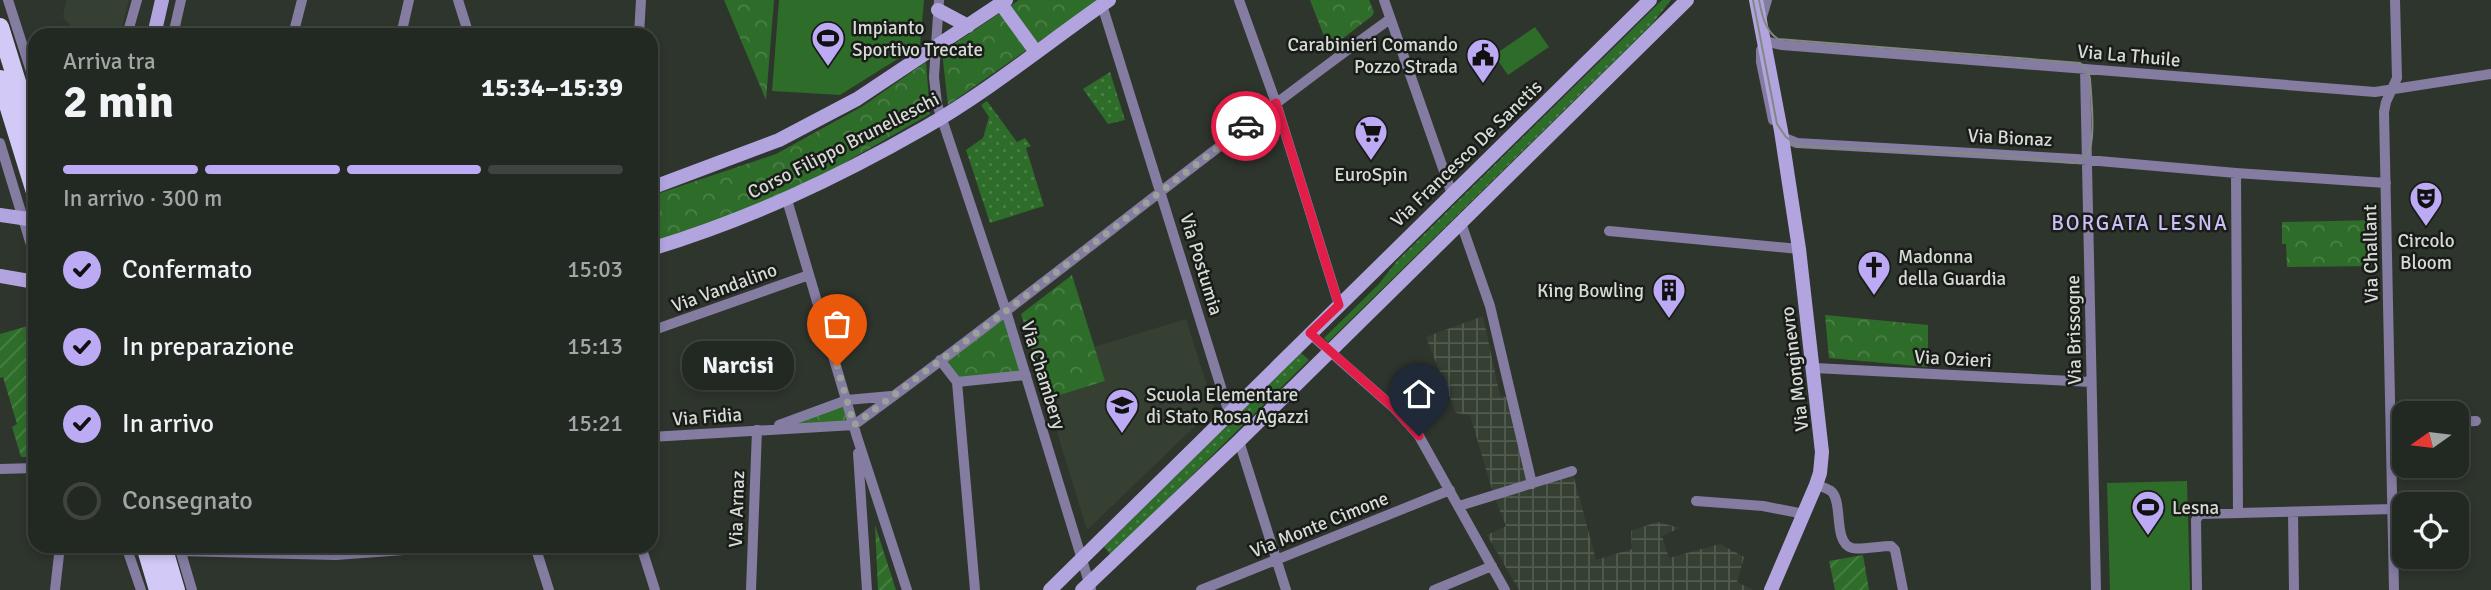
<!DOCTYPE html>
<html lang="it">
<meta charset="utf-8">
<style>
body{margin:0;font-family:Signika,sans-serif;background:#2a302a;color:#f1f3f6;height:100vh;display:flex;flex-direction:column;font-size:26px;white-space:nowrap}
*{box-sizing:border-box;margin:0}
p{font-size:23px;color:#a2a6a5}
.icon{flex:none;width:38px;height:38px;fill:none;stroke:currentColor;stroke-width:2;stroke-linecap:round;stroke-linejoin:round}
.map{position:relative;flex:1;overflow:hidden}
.drawer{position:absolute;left:28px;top:28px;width:630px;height:525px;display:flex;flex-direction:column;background:#222822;border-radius:21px;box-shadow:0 4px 10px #0003,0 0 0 2px #3f4440}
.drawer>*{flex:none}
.needle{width:46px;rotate:256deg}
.fabs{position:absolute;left:2392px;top:401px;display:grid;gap:14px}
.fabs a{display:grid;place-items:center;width:77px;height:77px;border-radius:14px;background:#222822;box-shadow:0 4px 10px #0003,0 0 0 2px #3f4440;font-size:35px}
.pin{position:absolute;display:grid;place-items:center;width:60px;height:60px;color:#fff;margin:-72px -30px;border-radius:50% 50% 50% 0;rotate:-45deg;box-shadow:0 0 7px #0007}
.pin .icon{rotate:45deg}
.courier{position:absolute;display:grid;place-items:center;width:70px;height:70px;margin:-35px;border:5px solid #e11d48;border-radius:50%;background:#fff;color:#222;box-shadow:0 2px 9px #0007}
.bubble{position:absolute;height:49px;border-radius:21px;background:#222822;box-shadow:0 4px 10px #0003,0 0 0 2px #3f4440;font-size:23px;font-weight:700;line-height:49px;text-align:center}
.overview em{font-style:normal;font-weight:700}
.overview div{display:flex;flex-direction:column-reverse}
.overview{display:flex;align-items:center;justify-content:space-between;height:119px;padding:0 35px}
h1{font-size:46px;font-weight:700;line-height:52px}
.bar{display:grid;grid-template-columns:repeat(4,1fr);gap:10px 7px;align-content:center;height:84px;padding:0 35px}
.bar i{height:9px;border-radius:5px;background:#3f4440}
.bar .selected{background:#bcaaf5}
.bar p{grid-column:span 4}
ol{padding:0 35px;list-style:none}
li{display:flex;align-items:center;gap:21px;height:77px}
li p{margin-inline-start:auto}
li .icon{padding:7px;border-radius:50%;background:#bcaaf5;color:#111;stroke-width:4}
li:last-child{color:#a2a6a5}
li i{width:38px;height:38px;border:4px solid #3f4440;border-radius:50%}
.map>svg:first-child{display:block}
.built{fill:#354033}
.industrial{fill:url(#industrial-grid)}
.grass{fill:url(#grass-dots)}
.forest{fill:url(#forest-crowns)}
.garden{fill:url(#garden-furrows)}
.pitch{fill:#2e6c2a}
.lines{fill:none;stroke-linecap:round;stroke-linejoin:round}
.street{stroke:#847ca1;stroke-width:10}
.secondary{stroke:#b2a4df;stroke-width:14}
.primary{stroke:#d3c9f7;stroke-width:18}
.tram{stroke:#838982;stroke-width:2}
.done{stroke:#9ba19a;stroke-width:7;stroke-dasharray:0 12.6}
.route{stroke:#e11d48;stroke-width:9}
.labels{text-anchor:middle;stroke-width:5;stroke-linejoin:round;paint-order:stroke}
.poi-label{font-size:19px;fill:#d6dbd5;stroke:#191c18;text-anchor:start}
.street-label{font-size:19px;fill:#d6dbd5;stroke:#191c18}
.neighbourhood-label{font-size:21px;letter-spacing:2px;fill:#ccbff8;stroke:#191c18}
</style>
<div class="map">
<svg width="2491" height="590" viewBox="0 0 2491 590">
<defs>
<pattern id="industrial-grid" width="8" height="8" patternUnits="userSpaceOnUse" patternTransform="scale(1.75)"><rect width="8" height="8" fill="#354033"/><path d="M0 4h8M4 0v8" fill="none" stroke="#525b50"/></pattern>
<pattern id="grass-dots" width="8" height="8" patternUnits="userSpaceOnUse" patternTransform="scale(1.75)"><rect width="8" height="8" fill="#2e6c2a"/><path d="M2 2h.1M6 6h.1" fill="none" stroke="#4c8048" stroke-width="1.8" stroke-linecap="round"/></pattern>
<pattern id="forest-crowns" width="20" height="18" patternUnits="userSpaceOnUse" patternTransform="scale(1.75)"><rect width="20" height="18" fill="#2e6c2a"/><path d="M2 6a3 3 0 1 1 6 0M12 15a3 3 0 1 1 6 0" fill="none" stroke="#4c8048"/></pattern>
<pattern id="garden-furrows" width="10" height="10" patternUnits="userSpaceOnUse" patternTransform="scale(1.75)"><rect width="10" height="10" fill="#2e6c2a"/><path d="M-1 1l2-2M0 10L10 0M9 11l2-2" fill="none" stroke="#4c8048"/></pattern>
</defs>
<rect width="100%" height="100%" fill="#2e352d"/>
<path class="built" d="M66,0H129L120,35H78L63,17Z
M1186,319L1214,408L1087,530L1047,399L1105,381L1094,347Z"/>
<path class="industrial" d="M1483,316L1500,396L1507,397L1529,482L1493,493L1470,415L1456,413L1426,337Z
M1573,474L1596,560L1632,549L1631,531L1657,522L1680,528L1662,536L1669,558L1720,544L1744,557L1737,582L1753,590H1519L1487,535L1506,526L1495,498Z"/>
<path class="grass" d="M1662,0H1671L1652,24L1328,342L1324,338L1378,285L1397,261Z
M1110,72L1125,120L1108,124L1083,89Z
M987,101L1017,142L1025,138L1031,146L1026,148L1044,206L990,223L966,150L983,138L989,117L981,105Z
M1301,353L1309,360L1111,555L1104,547Z"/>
<path class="forest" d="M724,0H774L766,100Z
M1019,0H1098L948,105L942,52Z
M1310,0H1369L1374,12L1372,16L1329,49Z
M926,62L930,114L788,195L651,243V196L776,154L863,106Z
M2375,220L2376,266L2287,267L2286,244H2282V222Z
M1072,275L1105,381L1047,399L1021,314Z
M1006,311L1026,375L957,382L940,360Z
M1825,315L1928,325V367L1829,358Z
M847,400L854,425L799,428L797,418Z"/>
<path class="garden" d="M35,324V457H21L12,427L17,424L3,377L0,378V334Z
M875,525L896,590H878Z
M1863,555L1869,590H1835L1829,561Z"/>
<path class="pitch" d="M779,0H924L920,45L840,95L772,91Z
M1535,27L1549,47L1508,75L1494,55Z
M2187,481L2190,590H2110L2107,483Z"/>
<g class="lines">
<path class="street" d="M8,0L35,84
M458,0L469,35
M939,0L934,77L937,104L1006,311L1091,589
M1239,0L1276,103L1339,305
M1384,0L1452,194
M1102,5L1229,413
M1761,20L1767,0
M127,35L137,0
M173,35L181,0
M293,35L302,0
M401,35L409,0
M639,35L641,0
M1764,41L1782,45L2375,92L2491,74
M1761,50V62L1773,120
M2085,69L2096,590
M1780,134L1782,137L1797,143L2076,159L2236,173L2386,183
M0,143L35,258
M2236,173L2238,513
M787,200L857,437L907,590
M1461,223L1490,306L1532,484
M1609,231L1799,249
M651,331L809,275
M1309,333L1394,408L1419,436L1505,590
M940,360L957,382L975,590
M1814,368L2091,382
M957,382L1026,375
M2457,422L2476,421
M779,425L847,400L891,396
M854,425C1036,293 1208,150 1390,19
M651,437L854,425
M1239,441L1286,590
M858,453L867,590
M0,469L35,468
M1816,485C1821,487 1828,488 1832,492C1843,503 1833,543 1852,548C1860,550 1880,546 1891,546L1895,550L1903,590
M1696,501L1763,506L1804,514
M1459,506L1572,471
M2293,512L2294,590
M126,546L141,590
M179,546L192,590
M535,546L549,590
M641,546L655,590
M181,551L336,555L458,546
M55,590L60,546
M751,590L757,430
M1201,590L1450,490
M1434,590L1492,566
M2197,590L2196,520L2200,514L2393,509
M2394,590L2384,112L2386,102L2397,78L2395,0"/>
<path class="secondary" d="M1756,0L1781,131L1799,249L1822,452L1820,473L1816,485L1771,590
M1001,4L1036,52
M938,10L968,26
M154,35L162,0
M651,188L779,140L857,99L1006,0
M0,215L35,220
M651,249C749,219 835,179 924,128C989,91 1048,42 1109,0
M0,276L35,282
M1050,590L1650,0
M1082,590L1239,441L1687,0"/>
<path class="primary" d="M0,27L35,140
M0,79L35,192
M145,546L158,590
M163,546L176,590"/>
<path class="tram" d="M1753,0L1777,124L1786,137L1798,146L1983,154L2074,163C2080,161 2085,159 2088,153C2096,140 2091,95 2090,79L2087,69L2080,63L1778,39C1765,31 1762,15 1759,0"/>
</g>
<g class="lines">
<path class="done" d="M837,366L854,425L1006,311L1246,126"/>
<path class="route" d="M1246,126L1276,103L1339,305L1310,333L1394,408L1419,436"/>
</g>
<defs>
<symbol id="stadium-pin" viewBox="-11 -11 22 30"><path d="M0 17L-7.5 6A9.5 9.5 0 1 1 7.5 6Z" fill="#bcaaf5" stroke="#191c18"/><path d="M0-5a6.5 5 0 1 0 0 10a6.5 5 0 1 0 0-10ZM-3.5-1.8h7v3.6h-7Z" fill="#111"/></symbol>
<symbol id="civic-pin" viewBox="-11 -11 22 30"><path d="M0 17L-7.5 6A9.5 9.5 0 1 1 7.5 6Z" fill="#bcaaf5" stroke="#191c18"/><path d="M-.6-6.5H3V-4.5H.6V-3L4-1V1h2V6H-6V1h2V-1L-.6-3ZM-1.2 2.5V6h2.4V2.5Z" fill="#111"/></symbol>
<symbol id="supermarket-pin" viewBox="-11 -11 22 30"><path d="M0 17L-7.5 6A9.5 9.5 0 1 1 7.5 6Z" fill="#bcaaf5" stroke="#191c18"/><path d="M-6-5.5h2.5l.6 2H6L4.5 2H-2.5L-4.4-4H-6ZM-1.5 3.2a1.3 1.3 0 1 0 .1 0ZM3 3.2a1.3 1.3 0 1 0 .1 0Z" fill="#111"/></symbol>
<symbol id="theatre-pin" viewBox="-11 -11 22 30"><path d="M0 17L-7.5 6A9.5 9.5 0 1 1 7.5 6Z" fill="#bcaaf5" stroke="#191c18"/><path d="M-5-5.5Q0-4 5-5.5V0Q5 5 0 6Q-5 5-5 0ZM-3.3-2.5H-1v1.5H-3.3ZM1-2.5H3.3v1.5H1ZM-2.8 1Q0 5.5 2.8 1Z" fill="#111"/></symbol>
<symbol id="church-pin" viewBox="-11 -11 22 30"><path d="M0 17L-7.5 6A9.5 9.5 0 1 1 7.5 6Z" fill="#bcaaf5" stroke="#191c18"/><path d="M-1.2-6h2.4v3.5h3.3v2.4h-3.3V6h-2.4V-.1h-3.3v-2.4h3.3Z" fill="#111"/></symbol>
<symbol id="building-pin" viewBox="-11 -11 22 30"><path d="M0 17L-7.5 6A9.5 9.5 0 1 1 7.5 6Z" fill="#bcaaf5" stroke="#191c18"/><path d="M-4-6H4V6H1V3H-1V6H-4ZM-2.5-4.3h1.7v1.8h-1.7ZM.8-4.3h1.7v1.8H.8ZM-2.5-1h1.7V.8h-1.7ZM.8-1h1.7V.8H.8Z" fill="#111"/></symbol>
<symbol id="school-pin" viewBox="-11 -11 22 30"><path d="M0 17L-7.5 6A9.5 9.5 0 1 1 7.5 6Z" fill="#bcaaf5" stroke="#191c18"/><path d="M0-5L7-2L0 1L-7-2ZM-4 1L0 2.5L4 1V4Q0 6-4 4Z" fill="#111"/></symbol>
</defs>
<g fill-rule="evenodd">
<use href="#stadium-pin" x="809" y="19" width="38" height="52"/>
<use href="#civic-pin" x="1464" y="36" width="38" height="52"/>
<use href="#supermarket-pin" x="1352" y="113" width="38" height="52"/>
<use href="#theatre-pin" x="2407" y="179" width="38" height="52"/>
<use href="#church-pin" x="1855" y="248" width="38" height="52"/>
<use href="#building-pin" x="1650" y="271" width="38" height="52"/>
<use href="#school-pin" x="1103" y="386" width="38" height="52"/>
<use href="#stadium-pin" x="2129" y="488" width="38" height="52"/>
</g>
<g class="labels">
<g class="poi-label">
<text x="852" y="34">Impianto<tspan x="852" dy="22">Sportivo Trecate</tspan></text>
<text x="1458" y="51" text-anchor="end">Carabinieri Comando<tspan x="1458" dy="22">Pozzo Strada</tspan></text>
<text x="1371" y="181" text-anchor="middle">EuroSpin</text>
<text x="2426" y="247" text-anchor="middle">Circolo<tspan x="2426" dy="22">Bloom</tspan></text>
<text x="1898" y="263">Madonna<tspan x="1898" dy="22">della Guardia</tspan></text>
<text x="1644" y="297" text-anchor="end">King Bowling</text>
<text x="1146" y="401">Scuola Elementare<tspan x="1146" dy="22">di Stato Rosa Agazzi</tspan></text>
<text x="2172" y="514">Lesna</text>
</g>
<g class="street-label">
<text transform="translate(2129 55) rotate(5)" y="7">Via La Thuile</text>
<text transform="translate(2010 137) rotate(3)" y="7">Via Bionaz</text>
<text transform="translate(843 145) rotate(-27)" y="7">Corso Filippo Brunelleschi</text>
<text transform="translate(1466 153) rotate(-44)" y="7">Via Francesco De Sanctis</text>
<text transform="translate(2370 254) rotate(-91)" y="7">Via Challant</text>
<text transform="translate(1202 264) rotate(73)" y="7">Via Postumia</text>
<text transform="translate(724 287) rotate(-20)" y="7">Via Vandalino</text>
<text transform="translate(2073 330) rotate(-91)" y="7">Via Brissogne</text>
<text transform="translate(1953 358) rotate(3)" y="7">Via Ozieri</text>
<text transform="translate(1794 369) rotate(-97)" y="7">Via Monginevro</text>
<text transform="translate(1044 375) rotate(73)" y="7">Via Chambery</text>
<text transform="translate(707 416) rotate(-4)" y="7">Via Fidia</text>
<text transform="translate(736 509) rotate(-88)" y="7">Via Arnaz</text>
<text transform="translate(1319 524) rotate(-22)" y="7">Via Monte Cimone</text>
</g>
<g class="neighbourhood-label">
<text x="2140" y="230">BORGATA LESNA</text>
</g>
</g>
</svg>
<div class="fabs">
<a><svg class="needle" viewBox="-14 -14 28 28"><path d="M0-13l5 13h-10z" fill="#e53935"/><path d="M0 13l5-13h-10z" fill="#a2a6a5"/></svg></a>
<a><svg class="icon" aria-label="locate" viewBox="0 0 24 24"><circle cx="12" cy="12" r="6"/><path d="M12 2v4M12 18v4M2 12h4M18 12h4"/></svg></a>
</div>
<div class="pin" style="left:837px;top:366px;background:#ea580c"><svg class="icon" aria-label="bag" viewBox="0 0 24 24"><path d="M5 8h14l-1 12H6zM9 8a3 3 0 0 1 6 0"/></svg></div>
<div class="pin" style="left:1419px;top:436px;background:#1f2937"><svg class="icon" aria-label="home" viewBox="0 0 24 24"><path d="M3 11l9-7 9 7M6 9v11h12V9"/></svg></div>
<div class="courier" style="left:1246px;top:126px"><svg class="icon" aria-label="car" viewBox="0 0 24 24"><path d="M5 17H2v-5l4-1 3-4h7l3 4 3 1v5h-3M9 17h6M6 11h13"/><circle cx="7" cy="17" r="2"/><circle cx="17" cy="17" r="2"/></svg></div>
<div class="bubble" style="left:682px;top:341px;width:112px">Narcisi</div>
<section class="drawer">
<div class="overview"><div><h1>2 min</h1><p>Arriva tra</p></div><em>15:34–15:39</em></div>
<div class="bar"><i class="selected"></i><i class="selected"></i><i class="selected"></i><i></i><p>In arrivo · 300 m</p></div>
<ol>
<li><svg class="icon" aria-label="check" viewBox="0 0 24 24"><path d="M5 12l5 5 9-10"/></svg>Confermato<p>15:03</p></li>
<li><svg class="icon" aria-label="check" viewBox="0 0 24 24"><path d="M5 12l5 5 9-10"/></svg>In preparazione<p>15:13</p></li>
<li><svg class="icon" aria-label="check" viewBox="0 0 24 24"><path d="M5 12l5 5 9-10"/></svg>In arrivo<p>15:21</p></li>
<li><i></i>Consegnato</li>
</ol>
</section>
</div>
